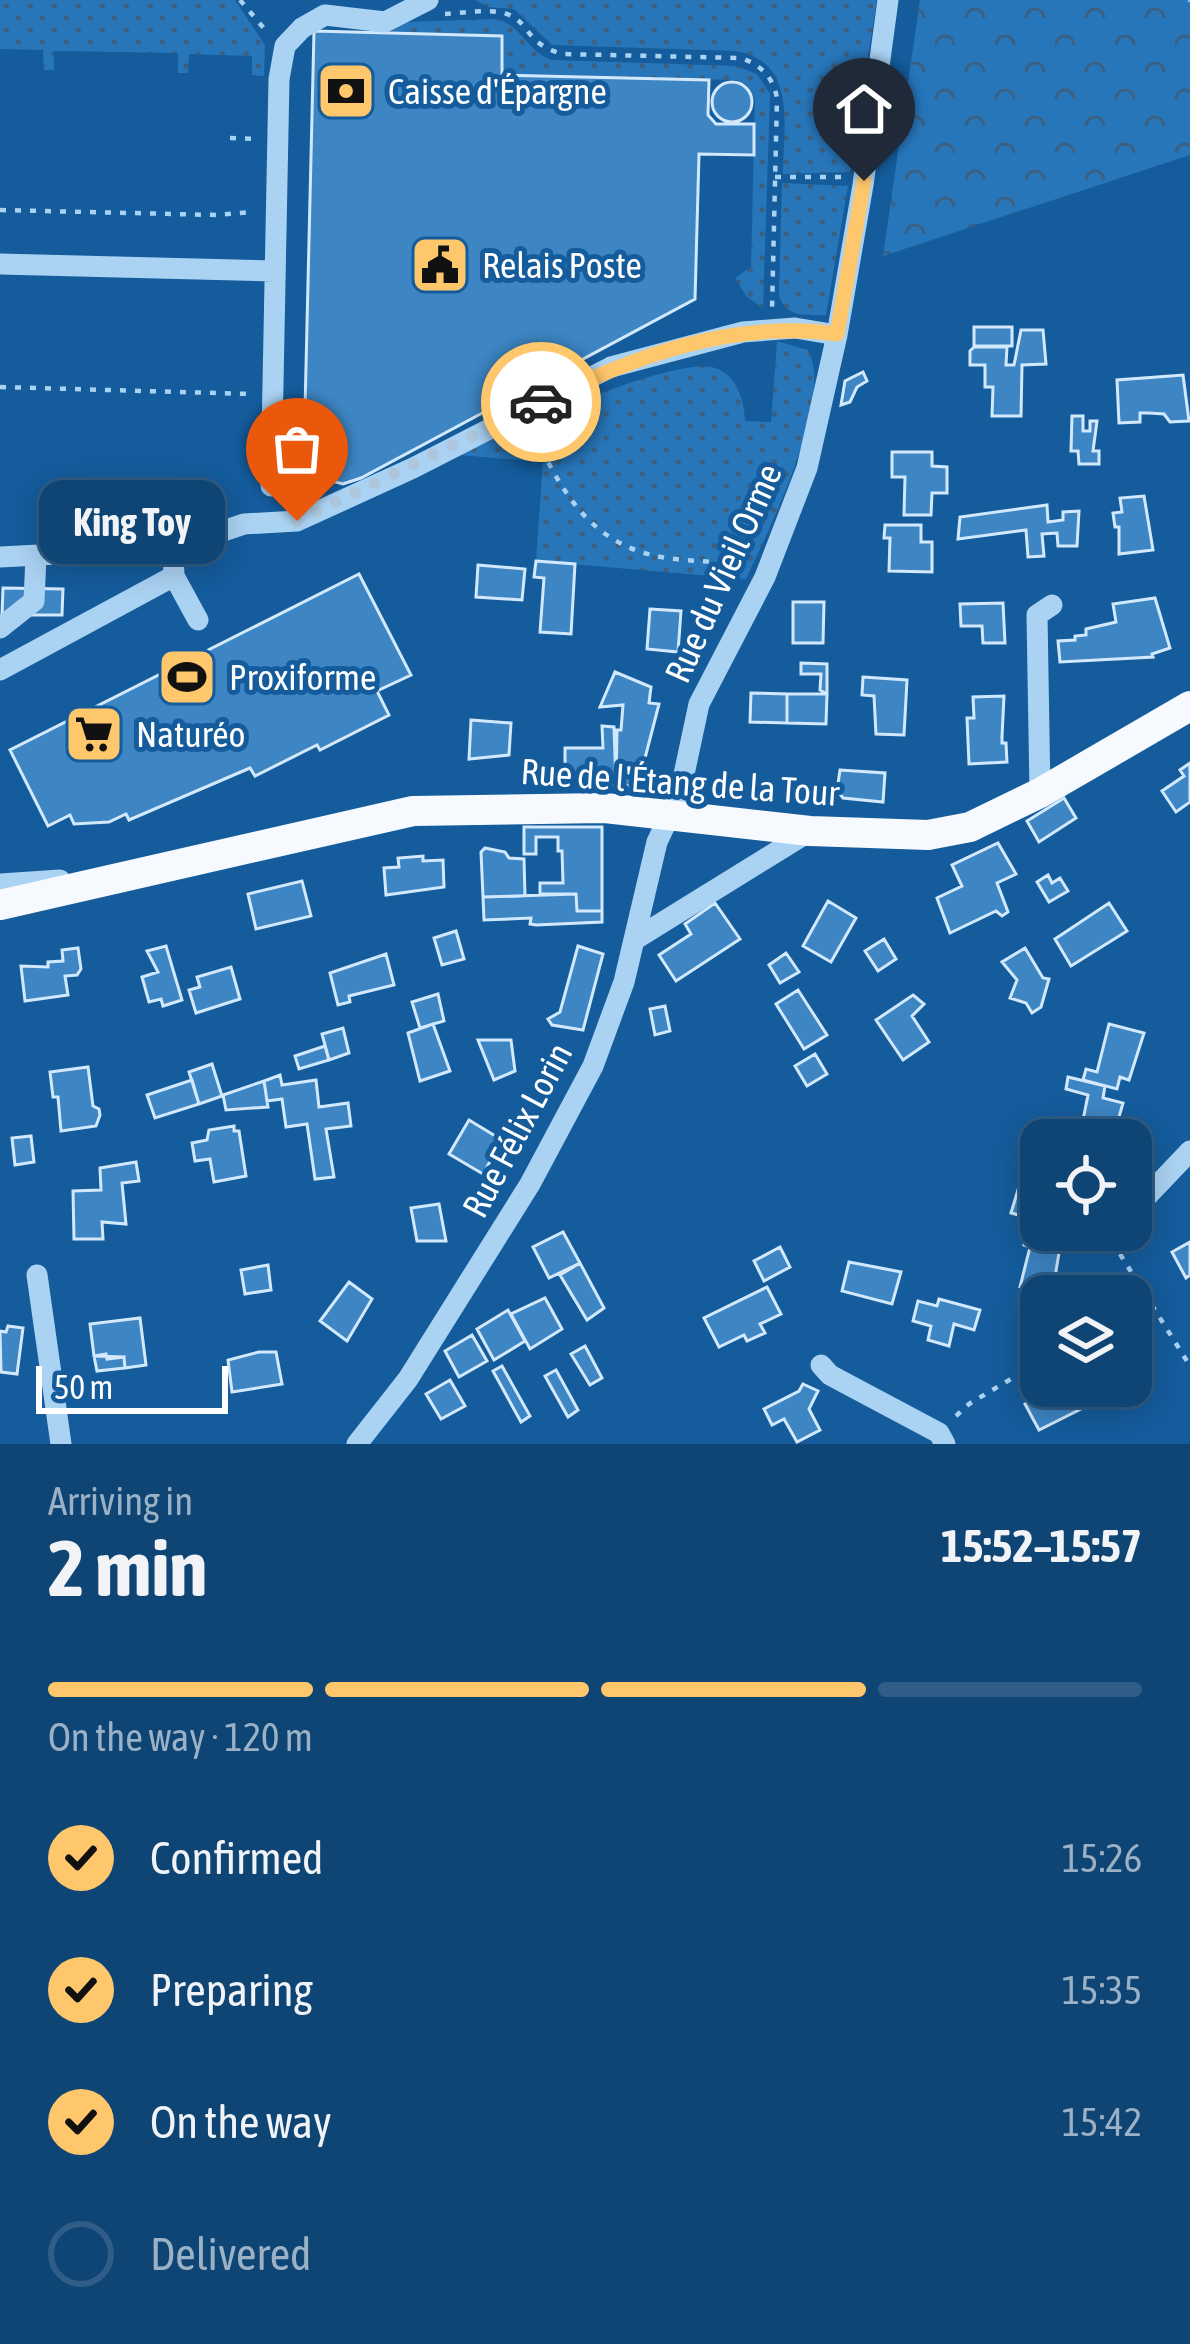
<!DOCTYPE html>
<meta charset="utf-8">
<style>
body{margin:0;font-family:"Asap Condensed",sans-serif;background:#1d4f7d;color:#f1f3f6;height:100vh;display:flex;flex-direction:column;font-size:45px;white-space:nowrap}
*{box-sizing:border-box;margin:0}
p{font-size:39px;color:#9bb1c5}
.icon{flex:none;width:66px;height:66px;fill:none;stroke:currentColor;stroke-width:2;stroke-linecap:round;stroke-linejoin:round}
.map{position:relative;height:1444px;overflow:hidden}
.panel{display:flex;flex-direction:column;background:#0f4575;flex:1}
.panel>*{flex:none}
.fabs{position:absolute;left:1020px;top:1119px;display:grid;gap:24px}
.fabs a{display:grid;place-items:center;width:132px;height:132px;border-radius:24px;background:#0f4575;box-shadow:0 6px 30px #0003,0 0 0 3px #2f5d87;font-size:60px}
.scale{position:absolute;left:36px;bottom:30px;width:192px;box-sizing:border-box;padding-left:12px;border:6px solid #fff;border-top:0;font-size:33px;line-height:42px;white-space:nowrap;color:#fff;-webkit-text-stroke:9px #145c9c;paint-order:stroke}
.pin{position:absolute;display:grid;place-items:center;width:102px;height:102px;color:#fff;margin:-123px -51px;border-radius:50% 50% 50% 0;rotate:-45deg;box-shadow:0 0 12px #0007}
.pin .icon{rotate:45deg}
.courier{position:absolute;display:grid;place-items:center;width:120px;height:120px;margin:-60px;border:9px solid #ffc76c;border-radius:50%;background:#fff;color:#222;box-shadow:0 3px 15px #0007}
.bubble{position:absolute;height:84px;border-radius:24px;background:#0f4575;box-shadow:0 6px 30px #0003,0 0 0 3px #2f5d87;font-size:39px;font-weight:700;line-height:84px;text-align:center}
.summary em{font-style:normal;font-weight:700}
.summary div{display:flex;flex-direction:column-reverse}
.summary{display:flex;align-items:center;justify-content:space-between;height:204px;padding:0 48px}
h1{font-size:78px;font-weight:700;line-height:90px}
.bar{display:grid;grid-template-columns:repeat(4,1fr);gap:18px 12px;align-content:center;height:144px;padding:0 48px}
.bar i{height:15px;border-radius:9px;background:#2f5d87}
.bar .selected{background:#ffc76c}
.bar p{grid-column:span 4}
ol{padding:0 48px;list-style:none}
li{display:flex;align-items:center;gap:36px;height:132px}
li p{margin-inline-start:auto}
li .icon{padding:12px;border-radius:50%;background:#ffc76c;color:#111;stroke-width:4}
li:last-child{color:#9bb1c5}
li i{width:66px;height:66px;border:6px solid #2f5d87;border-radius:50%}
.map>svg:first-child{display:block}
.grass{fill:url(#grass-dots)}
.forest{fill:url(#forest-crowns)}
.building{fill:#3d85c3;stroke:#d2e9fd;stroke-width:3}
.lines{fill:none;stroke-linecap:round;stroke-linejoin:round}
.path{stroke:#aad2f3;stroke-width:4.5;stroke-dasharray:6 9;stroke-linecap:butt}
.minor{stroke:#aad2f3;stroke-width:21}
.major{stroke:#f6faff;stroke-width:30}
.done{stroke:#adc6dc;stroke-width:12;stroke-dasharray:0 21.6}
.route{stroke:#ffc76c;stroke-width:15}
.labels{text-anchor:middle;stroke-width:10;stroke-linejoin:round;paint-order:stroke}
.poi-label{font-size:36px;fill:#fff;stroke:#145c9c;text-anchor:start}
.street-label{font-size:36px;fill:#fff;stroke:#145c9c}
</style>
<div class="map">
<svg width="1190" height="1444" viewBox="0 0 1190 1444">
<defs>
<pattern id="grass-dots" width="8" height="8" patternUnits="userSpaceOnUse" patternTransform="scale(3)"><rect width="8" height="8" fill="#2776ba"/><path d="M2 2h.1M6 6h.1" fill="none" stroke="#3a6183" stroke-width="1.8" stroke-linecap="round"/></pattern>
<pattern id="forest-crowns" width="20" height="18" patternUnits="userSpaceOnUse" patternTransform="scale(3)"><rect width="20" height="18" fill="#2776ba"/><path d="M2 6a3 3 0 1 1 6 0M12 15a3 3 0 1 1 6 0" fill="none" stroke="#3a6183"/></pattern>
</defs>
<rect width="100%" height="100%" fill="#145c9c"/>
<path class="grass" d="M0,0H235L265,45L264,76L252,75V56L189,54L188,73H178V53L54,51V70H44L43,50L0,49Z
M475,0H877L850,172L783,174C783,127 798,62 736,51L552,45L514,9L488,7Z
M496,19C521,24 527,52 552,60L737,66L757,74L770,94L763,308L747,297L735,278L751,267L755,99L747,85L736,80L502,75L501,36L388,33L406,22Z
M782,183L848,186L826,315C805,315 787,318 779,296Z
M777,341L808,350C835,397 768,532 746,579L536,561L543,462L460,455C505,433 671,355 715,368C737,375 744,400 745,421L771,422Z"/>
<path class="forest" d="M920,0H1190V155L883,256Z"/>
<path class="building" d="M314,31L502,36V75L709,80L708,115L716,124H754V155L699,154L695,299L361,478L343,484L320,478L308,465L304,451Z
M712 102a20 20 0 1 1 40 0a20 20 0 1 1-40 0Z
M974,327H1012V346H974Z
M1021,330H1043L1046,364L1022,365L1021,416H992L993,387H985V365H970V351L974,347H1007L1006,365H1014Z
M863,372L867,381L857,387L850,402L841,405L845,381Z
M1183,375L1189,421L1170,422L1164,414L1149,413H1140V422L1119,423L1117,380Z
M1072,416H1083V431H1090V421H1097L1093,451H1099V464H1079L1078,451H1071Z
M892,452H932V466L947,467V493H932L931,515H904L905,477H892Z
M1144,496L1153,550L1119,554V527H1115L1113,513L1122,512L1120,498Z
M1047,505L1048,522L1063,520V512L1079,511L1077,546H1058L1057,533L1042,534L1044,556L1028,557L1026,530L958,539L960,517Z
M885,525H921V542H932V572L889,571L890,538H884Z
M536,561L575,564L571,634L540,632L544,578L534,577Z
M478,565L525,569L522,600L476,597Z
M359,574L411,675L377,691L389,715L320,750L317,745L255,776L250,768L129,820L126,814L109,822L74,824L70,815L48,826L10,750Z
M3,588L63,589L62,615H2Z
M1155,598L1170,648L1152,654L1153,657L1060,662L1058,641L1075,640V636L1086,635V629L1116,622L1113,604Z
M793,602H824L823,643H793Z
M1003,603L1005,643H983L982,626H961L960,604Z
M650,609L681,611L678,652L647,649Z
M801,663L827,664V694L820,690L821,674H801Z
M615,672L651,687L649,703L659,704L644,762L643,787L616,785L617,730H621L623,705L600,707Z
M863,677L907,680L904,735L876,734L874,696L862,695Z
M751,693L787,694V723L750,722Z
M787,694H827L826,724L787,723Z
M1004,696L1002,737V743H1006L1007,762L969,764L967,718H974L973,697Z
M471,720L511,723L509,755L469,759Z
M602,726L614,727L616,785L577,784V774H565V748H603Z
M1190,763V802L1176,812L1162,791L1184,776L1180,770Z
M840,770L885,773L883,802L843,798L837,790Z
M1064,798L1076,818L1039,842L1027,821Z
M524,827H602V911H577L576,894H540V883H563L562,851H558V837H536V854H524Z
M998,843L1016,874L997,883L1008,912L1002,916L996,911L950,933L937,898L962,886L952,865Z
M485,848L505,852L509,858L524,859L525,896L483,897L481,852Z
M423,856V861L443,860L444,887L386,895L384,868L399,867L398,858Z
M1048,875L1052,883L1060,878L1068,891L1049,902L1037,882Z
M302,881L311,916L256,929L248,894Z
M576,894L577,911H602V922L536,925L530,924L531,918L484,920L483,897Z
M828,901L856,918L831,962L803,946Z
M715,903L740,939L676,981L659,955L691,934L685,924Z
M1109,903L1127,931L1071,966L1055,939Z
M456,931L464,959L442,965L434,938Z
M884,939L896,959L878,971L865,951Z
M166,946L182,1000L163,1006L161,999L149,1002L142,977L158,972L147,951Z
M578,946L603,954L583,1030L552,1025L548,1019L560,1012Z
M78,948L81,969L77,975L65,976L68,995L25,1001L21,966L48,967V962L63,961L62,950Z
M1025,948L1043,978L1049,979L1041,1007L1032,1013L1026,1003L1010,998L1017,980L1002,962Z
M786,953L799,972L780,983L769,965Z
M386,954L394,985L349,996L350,1002L338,1005L330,973Z
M231,967L240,999L196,1013L189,990L200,987L197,977Z
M798,990L827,1035L804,1049L776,1004Z
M438,994L444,1021L420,1028L412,1002Z
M913,995L924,1004L912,1016L929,1042L903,1060L876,1020Z
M665,1006L670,1031L655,1035L650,1009Z
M433,1024L450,1071L420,1081L408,1033Z
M1109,1024L1144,1033L1129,1080L1120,1077L1117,1089L1083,1080L1086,1069L1097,1072Z
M343,1028L349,1053L329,1060L322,1034Z
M478,1040H511L515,1071L494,1080Z
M325,1046L329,1060L299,1069L295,1056Z
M815,1054L827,1074L807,1086L795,1066Z
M212,1064L222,1096L199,1104L189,1072Z
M88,1067L93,1106L99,1109L100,1115L96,1126L61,1131L58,1097H53L50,1072Z
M280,1075L282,1085L316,1080L319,1107L348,1103L351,1126L326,1129L334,1177L315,1179L307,1124L286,1127L282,1099L267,1101L264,1081Z
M1068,1077L1105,1086L1103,1098L1123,1103L1115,1131L1124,1134L1123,1140H1079L1088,1095L1066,1089Z
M192,1080L199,1104L155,1118L147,1095Z
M264,1081L268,1107L226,1110L223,1095Z
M469,1120L502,1140L483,1174L449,1154Z
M234,1126V1131H239L246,1176L214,1182L210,1159L195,1161L192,1143L207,1140L209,1130Z
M31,1136L34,1162L15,1165L12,1138Z
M1039,1151H1041V1221L1011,1213L1027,1160L1037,1162Z
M136,1162L139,1181L122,1183L126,1224L102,1222L103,1239H74L73,1191L101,1190L100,1168Z
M439,1204L446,1241H417L411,1208Z
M563,1232L580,1263L549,1278L533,1247Z
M1027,1233L1061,1241L1052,1295L1020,1287L1030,1247L1024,1245Z
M1190,1242V1275L1186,1278L1172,1252Z
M780,1247L790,1267L764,1281L754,1261Z
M849,1262L901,1272L892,1304L842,1291Z
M580,1263L604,1308L587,1320L560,1275Z
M268,1265L271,1290L245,1294L241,1270Z
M349,1282L372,1299L347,1341L320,1321Z
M767,1287L781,1314L760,1324L765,1333L747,1341L744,1335L719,1347L704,1318Z
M545,1298L562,1329L530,1349L511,1314Z
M939,1299L980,1310L974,1330L954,1324L949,1346L928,1340L931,1326L913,1321L918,1301L937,1306Z
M508,1310L525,1341L494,1360L477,1329Z
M140,1318L146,1365L125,1368L124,1357L94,1356L90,1324Z
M8,1326L23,1328L17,1374L1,1372L0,1331L6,1332Z
M472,1335L487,1361L459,1377L445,1351Z
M585,1346L602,1378L590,1385L571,1354Z
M259,1352H276L282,1384L232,1392L228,1360Z
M106,1354L107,1359L124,1357L125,1368L97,1371L94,1356Z
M502,1366L530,1416L521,1422L493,1371Z
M556,1370L578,1410L568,1417L545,1376Z
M450,1380L465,1406L441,1419L426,1394Z
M803,1384L818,1391L809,1409L820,1430L797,1442L784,1419L772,1425L764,1409L799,1391Z
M1055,1386H1093L1101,1399L1039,1430L1025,1404Z"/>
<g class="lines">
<path class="path" d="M240,0L267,32
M1189,0L1190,1
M445,14C464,13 488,8 507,14C529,21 526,45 563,54L741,58C761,65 773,77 777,98L772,310
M230,138L255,139
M775,177H842
M0,210L216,215L252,212
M0,387L252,394
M507,447L547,460C574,512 606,549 667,558C692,562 719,560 743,567
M1120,1254L1190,1366
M1131,1308L1147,1298
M956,1416L969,1404L1041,1361"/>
<path class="minor" d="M0,264L275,271
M271,486L279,79L285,46L302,28L325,15L385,22L428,0
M173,548L244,524L297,521L413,468L611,367L743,332L795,328L837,335
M0,557L173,548L174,576L198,620
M0,628L34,601L36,556
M0,670L174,576
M1040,793L1037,615L1052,605
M0,884L60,880
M634,940L810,831
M1131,1213L1190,1151
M1109,1237L1115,1230
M37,1275L61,1444
M821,1365L830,1375L939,1433L945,1444
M357,1444L408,1379L530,1184L593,1066L624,982L657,842L680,793L699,704L765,577L807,468L837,335L863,185L888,0"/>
<path class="major" d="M0,905L413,811L605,808L810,831L928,835L970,827L1040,793L1190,706"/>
</g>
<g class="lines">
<path class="done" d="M297,521L541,402"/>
<path class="route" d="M541,402C632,357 734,319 837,334L864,181"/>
</g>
<defs>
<symbol id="bank-square" viewBox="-11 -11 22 22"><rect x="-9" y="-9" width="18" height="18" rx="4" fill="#ffc76c" stroke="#145c9c"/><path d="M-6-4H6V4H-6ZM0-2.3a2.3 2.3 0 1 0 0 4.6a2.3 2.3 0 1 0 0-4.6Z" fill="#111"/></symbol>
<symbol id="civic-square" viewBox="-11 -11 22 22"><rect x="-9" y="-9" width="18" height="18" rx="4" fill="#ffc76c" stroke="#145c9c"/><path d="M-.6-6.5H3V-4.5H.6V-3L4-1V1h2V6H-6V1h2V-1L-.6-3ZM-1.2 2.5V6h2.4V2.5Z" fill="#111"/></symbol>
<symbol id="stadium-square" viewBox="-11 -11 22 22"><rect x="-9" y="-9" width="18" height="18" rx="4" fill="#ffc76c" stroke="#145c9c"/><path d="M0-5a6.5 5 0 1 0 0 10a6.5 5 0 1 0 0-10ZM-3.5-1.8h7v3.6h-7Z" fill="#111"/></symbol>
<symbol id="supermarket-square" viewBox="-11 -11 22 22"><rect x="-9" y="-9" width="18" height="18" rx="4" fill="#ffc76c" stroke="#145c9c"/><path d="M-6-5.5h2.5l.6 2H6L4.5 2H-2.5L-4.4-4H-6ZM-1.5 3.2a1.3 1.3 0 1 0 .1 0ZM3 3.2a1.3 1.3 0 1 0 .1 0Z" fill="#111"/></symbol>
</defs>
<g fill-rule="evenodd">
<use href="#bank-square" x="313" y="58" width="66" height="66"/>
<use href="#civic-square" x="407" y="232" width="66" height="66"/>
<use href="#stadium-square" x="154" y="644" width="66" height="66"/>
<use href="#supermarket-square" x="61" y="701" width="66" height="66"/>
</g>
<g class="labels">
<g class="poi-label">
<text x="388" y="104">Caisse d'Épargne</text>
<text x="482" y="278">Relais Poste</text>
<text x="229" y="690">Proxiforme</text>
<text x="136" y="747">Naturéo</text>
</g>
<g class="street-label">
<text transform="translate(723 573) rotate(-66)" y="13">Rue du Vieil Orme</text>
<text transform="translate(680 782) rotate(4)" y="13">Rue de l'Étang de la Tour</text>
<text transform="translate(517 1130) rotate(-62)" y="13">Rue Félix Lorin</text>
</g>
</g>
</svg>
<div class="fabs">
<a><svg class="icon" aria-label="locate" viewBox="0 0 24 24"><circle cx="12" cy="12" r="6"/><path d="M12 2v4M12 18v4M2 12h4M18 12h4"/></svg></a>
<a><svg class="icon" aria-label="layers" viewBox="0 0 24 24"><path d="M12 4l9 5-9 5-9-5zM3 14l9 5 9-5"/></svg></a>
</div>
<div class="scale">50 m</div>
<div class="pin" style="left:297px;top:521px;background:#ea580c"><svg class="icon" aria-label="bag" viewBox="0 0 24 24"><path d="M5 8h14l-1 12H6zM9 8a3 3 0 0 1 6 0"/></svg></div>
<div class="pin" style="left:864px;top:181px;background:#1f2937"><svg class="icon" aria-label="home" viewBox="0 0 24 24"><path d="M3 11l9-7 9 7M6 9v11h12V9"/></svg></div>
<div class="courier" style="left:541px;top:402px"><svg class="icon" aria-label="car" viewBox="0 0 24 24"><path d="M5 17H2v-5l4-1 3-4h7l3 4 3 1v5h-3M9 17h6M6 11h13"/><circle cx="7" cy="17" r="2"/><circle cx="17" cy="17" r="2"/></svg></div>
<div class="bubble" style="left:39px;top:480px;width:186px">King Toy</div>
</div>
<section class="panel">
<div class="summary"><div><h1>2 min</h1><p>Arriving in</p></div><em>15:52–15:57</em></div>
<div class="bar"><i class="selected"></i><i class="selected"></i><i class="selected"></i><i></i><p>On the way · 120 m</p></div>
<ol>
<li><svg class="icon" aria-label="check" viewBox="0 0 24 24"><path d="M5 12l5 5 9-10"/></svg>Confirmed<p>15:26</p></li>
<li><svg class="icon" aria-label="check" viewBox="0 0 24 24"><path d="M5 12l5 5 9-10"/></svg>Preparing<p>15:35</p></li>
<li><svg class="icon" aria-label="check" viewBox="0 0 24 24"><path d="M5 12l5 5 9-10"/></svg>On the way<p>15:42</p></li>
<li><i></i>Delivered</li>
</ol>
</section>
